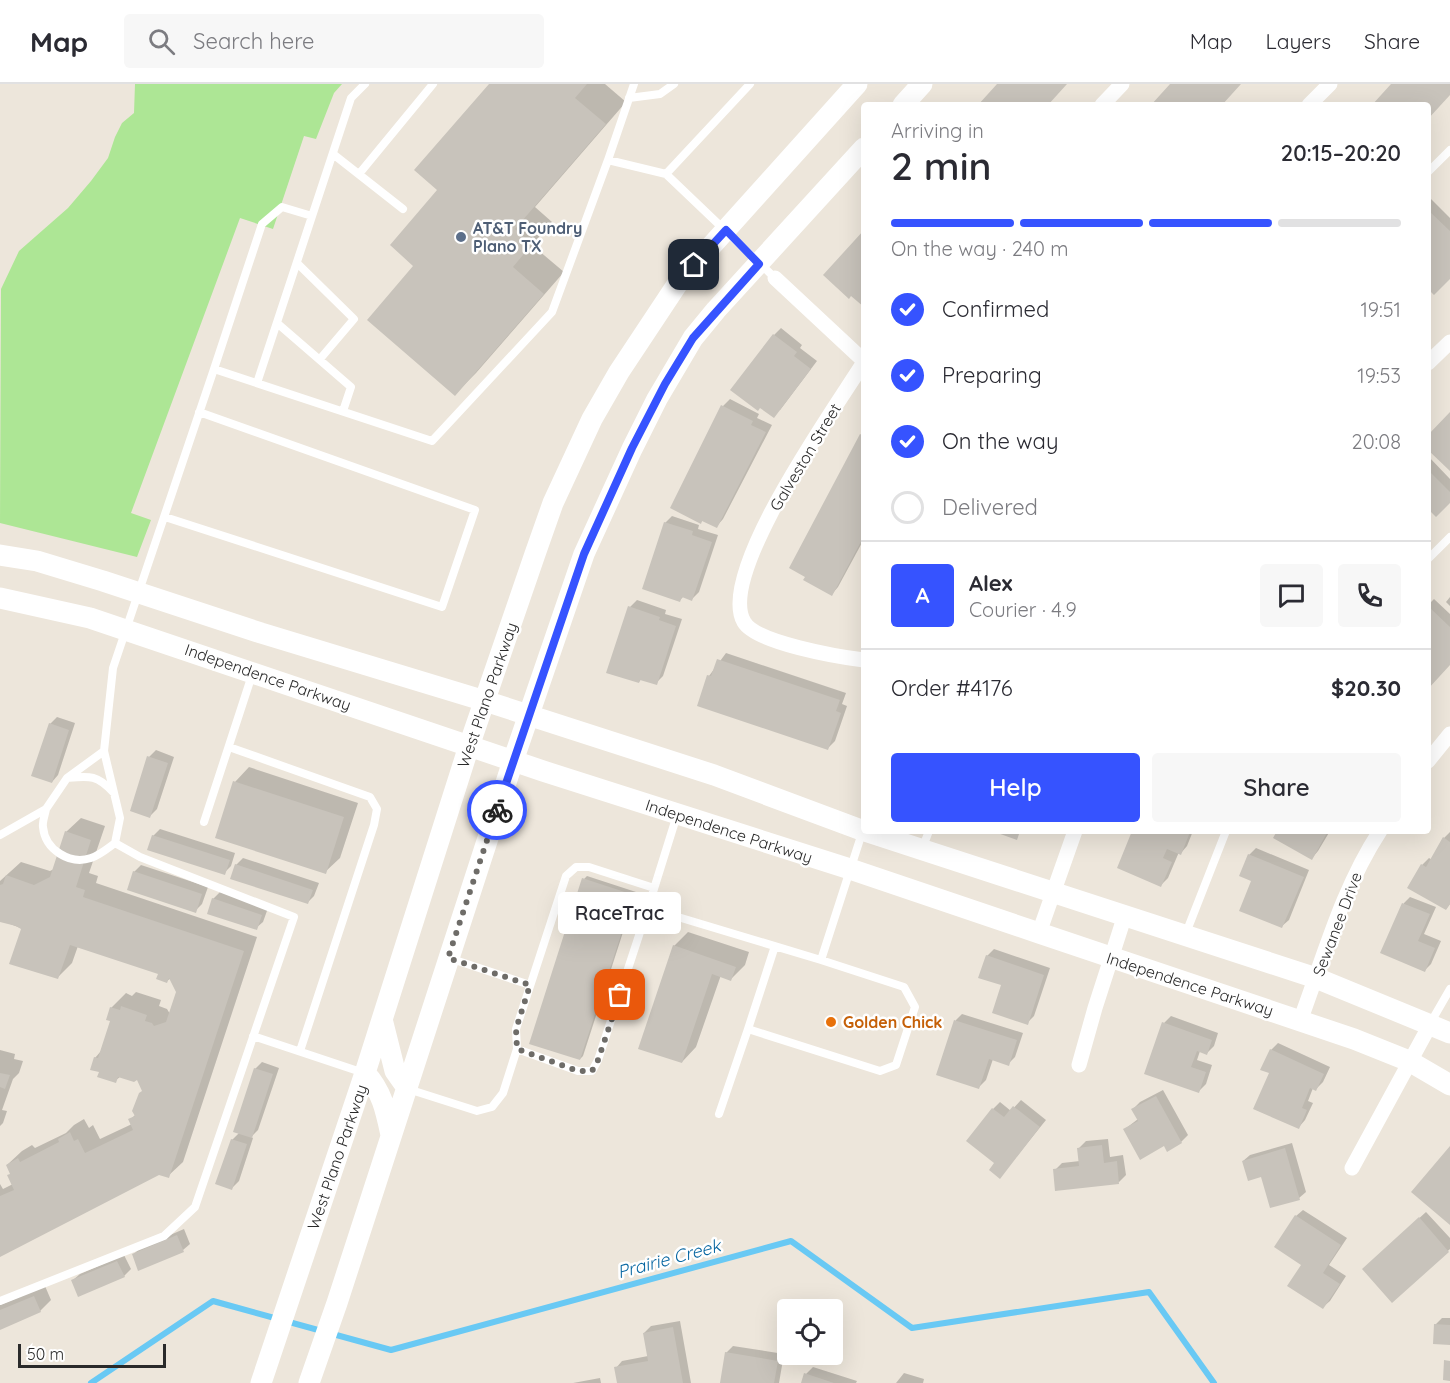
<!DOCTYPE html>
<meta charset="utf-8">
<style>
body{margin:0;font-family:Quicksand,sans-serif;background:#f7f7f7;color:#2b2b33;height:100vh;display:flex;flex-direction:column;font-size:22px;white-space:nowrap}
*{box-sizing:border-box;margin:0}
p{font-size:20px;color:#7c7c81}
.icon{flex:none;width:33px;height:33px;fill:none;stroke:currentColor;stroke-width:2;stroke-linecap:round;stroke-linejoin:round}
.map{position:relative;flex:1;overflow:hidden}
.details{position:absolute;left:861px;top:18px;width:570px;height:732px;display:flex;flex-direction:column;background:#fff;border-radius:6px;box-shadow:0 6px 24px #0002}
.details>*{flex:none}
.fabs{position:absolute;left:777px;top:1215px;display:grid;gap:12px}
.fabs a{display:grid;place-items:center;width:66px;height:66px;border-radius:6px;background:#fff;box-shadow:0 6px 24px #0002;font-size:30px}
.scale{position:absolute;left:18px;bottom:15px;width:148px;box-sizing:border-box;padding-left:6px;border:3px solid #2a2a2a;border-top:0;font-size:16px;line-height:21px;white-space:nowrap;color:#2a2a2a;-webkit-text-stroke:4px #fff;paint-order:stroke}
.pin{position:absolute;display:grid;place-items:center;width:51px;height:51px;color:#fff;margin:-26px;border-radius:12px;box-shadow:0 3px 9px #0006}
.courier{position:absolute;display:grid;place-items:center;width:60px;height:60px;margin:-30px;border:4px solid #3653ff;border-radius:50%;background:#fff;color:#222;box-shadow:0 2px 8px #0007}
.bubble{position:absolute;height:42px;border-radius:6px;background:#fff;box-shadow:0 6px 24px #0002;font-size:20px;font-weight:600;line-height:42px;text-align:center}
.summary em{font-style:normal;font-weight:600}
.summary div{display:flex;flex-direction:column-reverse}
.summary{display:flex;align-items:center;justify-content:space-between;height:102px;padding:0 30px}
h1{font-size:39px;font-weight:600;line-height:45px}
.bar{display:grid;grid-template-columns:repeat(4,1fr);gap:9px 6px;align-content:center;height:72px;padding:0 30px}
.bar i{height:8px;border-radius:4px;background:#e1e1e2}
.bar .current{background:#3653ff}
.bar p{grid-column:span 4}
.line{display:flex;align-items:center;gap:15px;padding:0 30px;border-top:2px solid #e1e1e2}
.line div{flex:1}
.round{display:grid;place-items:center;flex:none;width:63px;height:63px;border-radius:6px;background:#f7f7f7}
ol{padding:0 30px;list-style:none}
li{display:flex;align-items:center;gap:18px;height:66px}
li p{margin-inline-start:auto}
li .icon{padding:6px;border-radius:50%;background:#3653ff;color:#fff;stroke-width:4}
li:last-child{color:#7c7c81}
li i{width:33px;height:33px;border:3px solid #e1e1e2;border-radius:50%}
.primary-button{display:flex;gap:12px;margin-top:auto;padding:12px 30px}
.primary-button a{flex:1;height:69px;border-radius:6px;background:#3653ff;color:#fff;font-size:24px;font-weight:600;line-height:69px;text-align:center}
.primary-button a+a{background:#f7f7f7;color:#2b2b33}
header{display:flex;align-items:center;gap:36px;box-sizing:border-box;height:84px;padding:0 30px;background:#fff;border-bottom:2px solid #e1e1e2}
header strong{font-size:28px}
nav{display:flex;gap:33px;margin-inline-start:auto;font-size:21px}
.search{width:420px;height:54px;background:#f7f7f7;display:flex;align-items:center;gap:15px;box-sizing:border-box;padding:0 21px;border-radius:6px;color:#7c7c81;font-size:22px}
.map>svg:first-child{display:block}
.green{fill:#ade695}
.shadow{fill:#0003}
.lines{fill:none;stroke-linecap:round;stroke-linejoin:round}
.stream{stroke:#69c9f4;stroke-width:6}
.building{fill:#c8c3bb}
.lane{stroke:#fff;stroke-width:8}
.street{stroke:#fff;stroke-width:15}
.secondary{stroke:#fff;stroke-width:21}
.done{stroke:#6e6c68;stroke-width:6;stroke-dasharray:0 10.8}
.route{stroke:#3653ff;stroke-width:8}
.service-dot{fill:#5c6f8a;stroke:#fff;stroke-width:2}
.food-dot{fill:#e8710a;stroke:#fff;stroke-width:2}
.labels{text-anchor:middle;stroke-width:5;stroke-linejoin:round;paint-order:stroke}
.service-label{font-size:16px;font-weight:bold;fill:#4e5e75;stroke:#fff;text-anchor:start}
.street-label{font-size:16px;fill:#2a2a2a;stroke:#fff}
.food-label{font-size:16px;font-weight:bold;fill:#c56008;stroke:#fff;text-anchor:start}
.water-label{font-size:18px;font-style:italic;fill:#0766a1;stroke:#fff}
</style>
<header>
<strong>Map</strong>
<div class="search"><svg class="icon" aria-label="search" viewBox="0 0 24 24"><circle cx="10" cy="10" r="6"/><path d="M15 15l6 6"/></svg>Search here</div>
<nav><a>Map</a><a>Layers</a><a>Share</a></nav>
</header>
<div class="map">
<svg width="1450" height="1299" viewBox="0 0 1450 1299">
<rect width="100%" height="100%" fill="#ede6db"/>
<path class="green" d="M135,0H342L334,9L316,55L304,52L273,145L240,134L131,429L151,436L137,473L0,439L1,205L19,167L68,124L91,97L108,74L115,53L122,39L134,29Z"/>
<path class="shadow" d="M491,0H605L626,18L535,123L552,138L532,161L564,188L476,289L455,310L415,182L439,106Z
M1428,112L1450,134V193L1428,203Z
M781,244L802,261L800,264L817,277L780,326L774,251Z
M730,315L759,330L757,334L772,341L723,435L717,442L704,435L700,439L723,322Z
M864,348V455L838,503L832,510L861,351Z
M1428,372L1450,395V417L1428,423Z
M672,432L699,441L698,445L718,451L699,508L692,515L684,512L680,516L665,439Z
M1450,513V522L1446,518Z
M1434,515L1450,530V580L1428,603V521Z
M637,516L666,526L665,530L682,535L663,592L656,599L642,594L639,598L630,523Z
M726,569L846,609L842,620L847,622L835,657L828,664L709,592Z
M57,633L75,639L58,691L52,698L50,640Z
M156,666L174,673L157,725L150,732L149,673Z
M249,683L358,719L340,774L325,788L235,698Z
M81,734L105,742L89,789L98,792L96,799L257,853L183,1078L168,1092L159,1089L0,1170V1100L3,1105L13,1100L11,1089L7,1081L22,1067L32,1061L35,1064L66,1049L74,1041L84,1035L89,1044L93,1041L100,1055L132,1040L130,1036L136,1030L144,1006L137,994L121,992L115,997L100,987L95,974L101,967L112,936L111,924L126,909L132,912L136,908L161,916L159,922L167,925L170,930L178,908L171,894L167,897L160,889L78,862L72,879L58,893L23,845L0,836V797L21,778L50,787L54,785L66,748Z
M160,745L235,769L231,782L224,789L153,752Z
M1134,747H1193L1187,762L1181,769L1179,768L1168,794L1161,801L1119,783Z
M1279,747H1330L1318,767L1312,774Z
M1450,748V820L1446,825L1422,781L1429,774L1432,776L1444,754Z
M1256,764L1309,786L1289,836L1282,842L1249,771Z
M243,774L319,799L314,812L307,819L236,781Z
M141,781L208,803L202,820L195,827L134,788Z
M587,792L636,808L583,972L580,975L584,795Z
M220,808L268,824L263,838L256,844L213,815Z
M1410,813L1436,823L1424,850L1441,857L1431,880L1424,887L1382,868L1404,819Z
M688,848L749,868L745,881L731,895L721,891L696,963L682,978L674,862Z
M994,865L1050,884L1034,932L1027,939L987,872Z
M962,930L1023,949L1015,973L1008,980L993,975L986,996L979,1003L938,990L956,936Z
M1171,932L1218,949L1214,962L1207,969L1200,967L1197,976L1212,981L1206,1000L1199,1007L1164,939Z
M1278,959L1330,983L1323,998L1316,1005L1313,1004L1308,1017L1313,1019L1305,1036L1299,1043L1271,989V966Z
M0,966L15,970L14,975L23,977L19,989L13,995L2,1026L7,1027L3,1039L0,1042Z
M262,978L279,984L258,1046L251,1053L253,1054L239,1097L232,1104V1056L239,1049L255,985Z
M1163,1006L1188,1051L1181,1058L1165,1060L1125,1045L1138,1035L1133,1025L1140,1018Z
M1021,1016L1046,1036L1000,1093L996,1079L993,1025L1000,1018L1011,1027Z
M1108,1055L1110,1073L1123,1071L1126,1091L1119,1098L1055,1086L1062,1079L1080,1077L1079,1064L1086,1057Z
M1292,1059L1306,1108L1299,1114L1243,1077L1250,1071Z
M1303,1126L1347,1154L1329,1181L1346,1192L1330,1217L1323,1223L1303,1181L1296,1132Z
M1426,1128L1450,1154V1165L1392,1217L1371,1178Z
M184,1145L190,1160L183,1166L139,1185L133,1171L140,1164Z
M124,1171L131,1185L124,1192L73,1196L80,1190Z
M45,1202L51,1216L40,1227L0,1244V1221Z
M1442,1234H1450V1260L1435,1241Z
M680,1237L691,1299H618L616,1284L622,1277L648,1272L644,1249L651,1242Z
M733,1262L784,1270L779,1299H721L726,1269Z
M813,1283L857,1297L856,1299H803L806,1290Z
M904,1289L924,1295L923,1299H896Z
M600,1294L601,1299H573Z"/>
<g class="lines">
<path class="stream" d="M91,1299L213,1217L391,1266L791,1157L912,1244L1149,1208L1214,1299"/>
</g>
<path class="building" d="M489,0H587L575,14L606,40L515,145L532,160L513,183L544,210L455,312L367,236L413,182L390,161L437,106L414,86Z
M997,0H1067L1048,21H978Z
M1170,0H1241L1222,21H1151Z
M1391,0H1450V11L1428,35V21H1372Z
M1428,126L1450,147V195L1434,211L1428,205Z
M864,146V223L851,212L849,215L823,191Z
M773,250L797,268L794,272L811,285L774,334L760,324L758,327L730,306Z
M721,321L753,337L751,341L766,348L717,444L702,437L701,440L670,424Z
M1450,328V387L1428,366V351Z
M860,350L864,352V452L832,512L803,496L805,493L789,484Z
M1428,386L1450,408V419L1436,433L1428,425Z
M664,438L693,447L692,451L712,458L692,517L682,513L680,518L642,505Z
M628,522L660,533L659,536L676,542L657,601L640,596L639,599L606,589Z
M1428,522L1450,543V581L1428,605Z
M717,575L840,616L836,627L841,629L828,666L697,622L707,591L711,592Z
M49,639L69,646L52,699L31,692Z
M147,672L168,679L150,734L130,727Z
M233,697L344,733L326,790L215,754Z
M65,747L91,756L76,803L85,806L83,813L244,867L169,1094L159,1091L0,1173V1112L14,1106L7,1091L10,1090L6,1081L18,1074L20,1078L59,1058L58,1055L70,1048L74,1057L78,1055L85,1069L133,1046L128,1035L135,1032L132,1027L139,1009L142,1007L137,996L134,998L118,993L116,999L97,993L99,988L90,986L94,973L98,974L110,937L106,936L110,923L120,926L121,922L147,931L145,937L152,939L154,942L166,938L176,908L169,894L167,899L156,895L158,890L70,861L58,895L9,880L21,845L16,842L0,838V801L3,800L6,791L34,801L50,793Z
M992,747H1020L1017,756Z
M1132,747L1190,748L1181,771L1167,765L1163,774L1172,778L1161,803L1117,784Z
M1277,747H1328L1312,776L1273,754Z
M152,751L230,776L225,791L147,766Z
M1443,753L1450,758V820L1446,826L1407,804L1421,780L1426,783Z
M1248,770L1304,793L1282,844L1239,827L1251,797L1239,792Z
M235,780L313,806L308,820L230,795Z
M133,787L202,810L196,829L127,806Z
M582,794L634,811L580,976L529,960Z
M212,814L262,831L257,846L207,830Z
M1402,819L1430,830L1418,857L1435,864L1425,888L1380,869Z
M673,861L736,883L731,897L712,890L682,979L638,965Z
M986,871L1044,891L1028,941L992,929L1001,901L978,894Z
M954,936L1017,956L1009,982L989,975L979,1005L936,991Z
M1162,938L1212,956L1207,971L1197,967L1191,983L1206,988L1199,1009L1144,990Z
M1270,965L1324,990L1316,1007L1310,1004L1302,1024L1307,1026L1299,1045L1253,1025L1269,989L1260,986Z
M254,984L273,990L252,1054L233,1048Z
M0,989L10,991L5,1005L0,1003Z
M1156,1012L1182,1059L1167,1068L1164,1062L1140,1076L1123,1045L1138,1037L1131,1025Z
M1013,1022L1040,1043L1000,1095L989,1086L994,1079L966,1057L992,1024L1004,1033Z
M231,1055L247,1060L232,1106L215,1100Z
M1102,1061L1104,1079L1117,1077L1119,1100L1055,1107L1053,1085L1079,1082L1077,1064Z
M1450,1062V1141L1411,1108Z
M1285,1064L1300,1116L1270,1124L1261,1093L1248,1097L1242,1077Z
M1295,1131L1341,1161L1323,1189L1340,1200L1323,1225L1287,1202L1301,1181L1274,1163Z
M1419,1133L1449,1168L1392,1219L1362,1185Z
M177,1151L184,1168L138,1187L132,1170Z
M117,1177L125,1193L78,1213L71,1196Z
M34,1212L41,1228L0,1246V1226Z
M1434,1240L1450,1241V1261L1433,1260Z
M673,1243L683,1299H617L614,1283L648,1277L643,1249Z
M725,1268L778,1277L774,1299H720Z
M1444,1276L1450,1277V1297L1443,1296Z
M804,1289L834,1299H801Z"/>
<g class="lines">
<path class="lane" d="M629,14L660,10L674,0
M333,70L403,125
M608,76L634,0
M1428,88L1450,66
M359,90L433,0
M666,90L750,0
M297,179L354,235L320,275
M277,239L351,303L343,327
M214,285L262,140L282,123L312,132
M257,299L351,14L365,0
M165,433L442,523L475,426L199,328
M1428,475L1450,453
M229,663L370,713L377,725L374,741L300,967
M68,694C90,692 97,691 113,708
M46,725C45,731 42,738 43,743C45,766 70,781 91,774C100,771 108,764 115,759
M677,731L648,824L821,876L862,749
M204,738L252,591
M0,751L46,725L67,694L104,667
M922,765L929,747
M1186,849L1226,747
M775,862L748,945L880,987L896,981L915,923L904,903L821,876
M452,875L530,901
M1431,938L1450,905
M253,952L364,989
M517,965L516,945L566,792L576,783H589L654,804
M408,1005L477,1027L492,1023L503,1009L517,965L578,987H592L598,976L648,824
M719,1030L748,945
M0,1217L164,1152L195,1123L294,833L140,773L115,759L120,734L104,667L113,584L214,285L432,357L552,228L608,76L666,90L775,194"/>
<path class="street" d="M1102,21L1122,0
M1309,21L1330,0
M775,194L864,277
M864,278C836,323 716,490 744,538C756,559 839,573 864,576
M1428,279L1450,258
M1428,677L1450,650
M1039,849L1075,747
M1300,937C1324,873 1342,805 1380,747
M1079,981L1095,924L1125,831
M1352,1084L1431,939"/>
<path class="secondary" d="M903,21L922,0
M0,471L37,477L103,497L261,549L485,617L714,691L864,747
M0,514L90,534L543,687L850,785L1039,849L1354,955L1409,977L1450,1001
M865,747L1316,894L1450,949
M383,939L395,987L407,1004
M365,989C382,1007 386,1027 391,1051
M261,1299L365,989L469,662L535,470L553,419L592,335L619,288L678,199L857,0
M309,1299L337,1219L513,677L584,470L632,365L657,315L693,254L716,226L864,64"/>
</g>
<g class="lines">
<path class="done" d="M497,726L448,874L530,901L516,945L517,965L578,987H592L598,976L620,911"/>
<path class="route" d="M497,726L584,470L632,364L665,300L693,254L759,180L726,146L694,181"/>
</g>
<circle class="service-dot" cx="461" cy="153" r="6"/>
<circle class="food-dot" cx="831" cy="938" r="6"/>
<g class="labels">
<g class="service-label">
<text x="473" y="150">AT&amp;T Foundry<tspan x="473" dy="18">Plano TX</tspan></text>
</g>
<g class="street-label">
<text transform="translate(805 373) rotate(-59)" y="6">Galveston Street</text>
<text transform="translate(268 593) rotate(19)" y="6">Independence Parkway</text>
<text transform="translate(487 611) rotate(-71)" y="6">West Plano Parkway</text>
<text transform="translate(729 747) rotate(18)" y="6">Independence Parkway</text>
<text transform="translate(1337 840) rotate(-69)" y="6">Sewanee Drive</text>
<text transform="translate(1190 900) rotate(18)" y="6">Independence Parkway</text>
<text transform="translate(337 1073) rotate(-71)" y="6">West Plano Parkway</text>
</g>
<g class="food-label">
<text x="843" y="944">Golden Chick</text>
</g>
<g class="water-label">
<text transform="translate(669 1175) rotate(-15)" y="6">Prairie Creek</text>
</g>
</g>
</svg>
<div class="fabs">
<a><svg class="icon" aria-label="locate" viewBox="0 0 24 24"><circle cx="12" cy="12" r="6"/><path d="M12 2v4M12 18v4M2 12h4M18 12h4"/></svg></a>
</div>
<div class="scale">50 m</div>
<div class="pin" style="left:620px;top:911px;background:#ea580c"><svg class="icon" aria-label="bag" viewBox="0 0 24 24"><path d="M5 8h14l-1 12H6zM9 8a3 3 0 0 1 6 0"/></svg></div>
<div class="pin" style="left:694px;top:181px;background:#1f2937"><svg class="icon" aria-label="home" viewBox="0 0 24 24"><path d="M3 11l9-7 9 7M6 9v11h12V9"/></svg></div>
<div class="courier" style="left:497px;top:726px"><svg class="icon" aria-label="bike" viewBox="0 0 24 24"><circle cx="6" cy="16" r="4"/><circle cx="18" cy="16" r="4"/><path d="M6 16l4-8h5l3 8M10 8l3 8H6M13 5h3"/></svg></div>
<div class="bubble" style="left:558px;top:808px;width:123px">RaceTrac</div>
<section class="details">
<div class="summary"><div><h1>2 min</h1><p>Arriving in</p></div><em>20:15–20:20</em></div>
<div class="bar"><i class="current"></i><i class="current"></i><i class="current"></i><i></i><p>On the way · 240 m</p></div>
<ol>
<li><svg class="icon" aria-label="check" viewBox="0 0 24 24"><path d="M5 12l5 5 9-10"/></svg>Confirmed<p>19:51</p></li>
<li><svg class="icon" aria-label="check" viewBox="0 0 24 24"><path d="M5 12l5 5 9-10"/></svg>Preparing<p>19:53</p></li>
<li><svg class="icon" aria-label="check" viewBox="0 0 24 24"><path d="M5 12l5 5 9-10"/></svg>On the way<p>20:08</p></li>
<li><i></i>Delivered</li>
</ol>
<div class="line" style="height:108px"><b class="round" style="background:#3653ff;color:#fff">A</b><div><b>Alex</b><p>Courier · 4.9</p></div><a class="round"><svg class="icon" aria-label="chat" viewBox="0 0 24 24"><path d="M4 5h16v11H9l-5 4z"/></svg></a><a class="round"><svg class="icon" aria-label="phone" viewBox="0 0 24 24"><path d="M5 4h4l2 5-3 2q2 4 5 5l2-3 5 2v4C11 20 4 13 5 4z"/></svg></a></div>
<div class="line" style="height:78px"><div>Order #4176</div><b>$20.30</b></div>
<div class="primary-button"><a>Help</a><a>Share</a></div>
</section>
</div>
